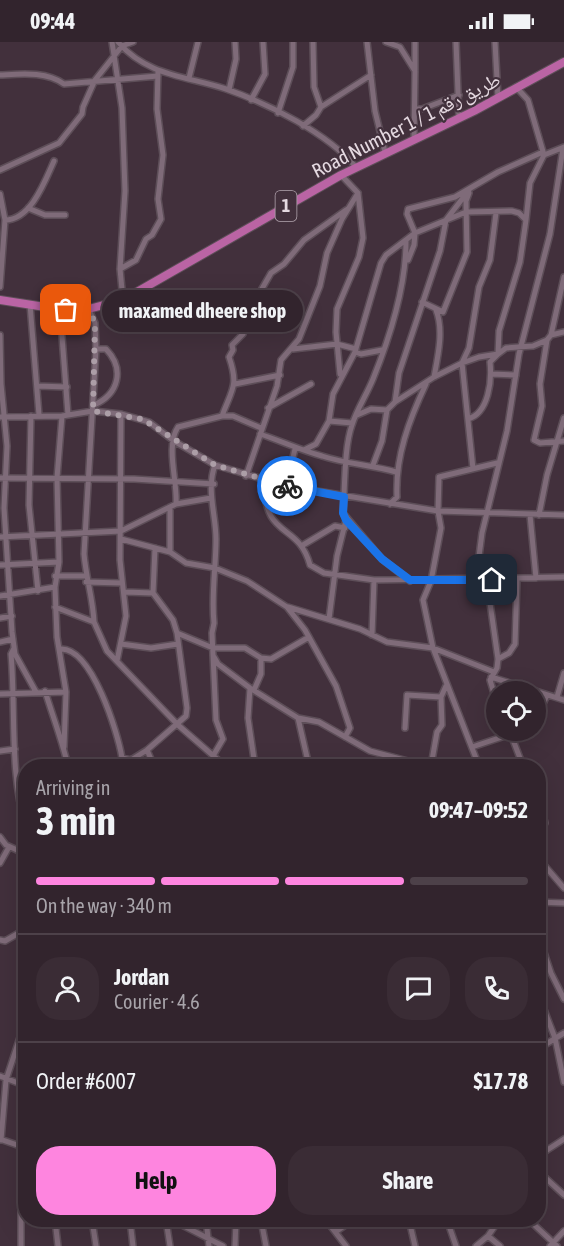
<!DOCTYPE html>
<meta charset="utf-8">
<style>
body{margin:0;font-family:"Asap Condensed","Noto Naskh Arabic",sans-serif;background:#3a2c35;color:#f1f3f6;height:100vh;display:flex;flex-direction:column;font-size:22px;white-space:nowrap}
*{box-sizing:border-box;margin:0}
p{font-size:20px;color:#a8a4aa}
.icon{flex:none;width:33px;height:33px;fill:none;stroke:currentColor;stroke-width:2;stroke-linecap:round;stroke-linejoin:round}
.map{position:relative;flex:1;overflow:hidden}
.drawer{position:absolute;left:18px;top:717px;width:528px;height:468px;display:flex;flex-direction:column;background:#32242d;border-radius:24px;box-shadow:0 6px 24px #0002,0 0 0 2px #4d4149}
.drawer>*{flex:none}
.controls{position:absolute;left:486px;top:639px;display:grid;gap:12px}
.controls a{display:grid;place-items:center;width:60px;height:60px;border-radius:50%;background:#32242d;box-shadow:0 6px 24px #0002,0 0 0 2px #4d4149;font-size:30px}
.pin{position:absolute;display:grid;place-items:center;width:51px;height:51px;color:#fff;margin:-26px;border-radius:12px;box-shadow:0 3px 9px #0006}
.courier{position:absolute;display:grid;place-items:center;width:60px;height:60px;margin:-30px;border:4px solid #1a73e8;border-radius:50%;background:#fff;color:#222;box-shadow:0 2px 8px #0007}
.bubble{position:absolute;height:42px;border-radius:21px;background:#32242d;box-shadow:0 6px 24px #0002,0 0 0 2px #4d4149;font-size:20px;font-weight:700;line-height:42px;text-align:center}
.head em{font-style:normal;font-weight:700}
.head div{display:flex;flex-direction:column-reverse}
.head{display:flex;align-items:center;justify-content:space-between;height:102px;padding:0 18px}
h1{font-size:39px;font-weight:700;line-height:45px}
.bar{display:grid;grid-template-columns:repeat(4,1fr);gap:9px 6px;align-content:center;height:72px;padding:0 18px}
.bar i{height:8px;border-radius:4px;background:#4d4149}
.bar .on{background:#fe85df}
.bar p{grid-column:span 4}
.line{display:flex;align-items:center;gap:15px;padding:0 18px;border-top:2px solid #4d4149}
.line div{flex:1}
.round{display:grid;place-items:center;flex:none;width:63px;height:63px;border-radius:24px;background:#3a2c35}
.action{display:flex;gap:12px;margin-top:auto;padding:12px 18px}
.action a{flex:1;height:69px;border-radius:24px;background:#fe85df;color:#111;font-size:24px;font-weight:700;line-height:69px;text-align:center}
.action a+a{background:#3a2c35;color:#f1f3f6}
.status{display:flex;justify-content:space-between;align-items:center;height:42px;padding:0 30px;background:#32242d;direction:ltr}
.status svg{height:16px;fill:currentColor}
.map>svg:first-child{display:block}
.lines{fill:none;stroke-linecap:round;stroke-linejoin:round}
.minor-casing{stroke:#5d4e58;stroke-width:8}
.highway-casing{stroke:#5d4e58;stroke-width:10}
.minor{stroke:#7f6b79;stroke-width:5}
.highway{stroke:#ba64a4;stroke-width:8}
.done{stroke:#ac9ea7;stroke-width:6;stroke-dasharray:0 10.8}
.route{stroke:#1a73e8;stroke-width:8}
.labels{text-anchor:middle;stroke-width:4.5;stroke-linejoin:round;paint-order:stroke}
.shield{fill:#42303c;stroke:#b4a6b0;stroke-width:1.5}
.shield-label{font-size:18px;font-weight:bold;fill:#e5d9e1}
.street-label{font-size:20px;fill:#e5d9e1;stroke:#42303c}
</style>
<div class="status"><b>09:44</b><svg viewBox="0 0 49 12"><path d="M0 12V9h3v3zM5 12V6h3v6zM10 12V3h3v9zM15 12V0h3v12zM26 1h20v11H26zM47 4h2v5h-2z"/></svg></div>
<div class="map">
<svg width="564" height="1204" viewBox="0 0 564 1204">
<rect width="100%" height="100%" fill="#42303c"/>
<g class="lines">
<defs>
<path id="minor" d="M112,0L122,66L125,149L120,227L123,258
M118,0C147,34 186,34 226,47C269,62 327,91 356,125
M313,0L314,45L321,65
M367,0L375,69L385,110
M386,0L400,5L415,29L414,98
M415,0V28
M456,0L459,76
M495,0L498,56
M0,33C21,32 46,29 64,42L158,34
M189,36L198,0
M516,45L528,58L544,113L530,141L526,178
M229,48L236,17L235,0
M251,58L265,32L263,0
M415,67H422L459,53
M278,71L293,25V0
M303,84L316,73L321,65L371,33
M544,113L564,105
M0,128L59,101L82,72L83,65L95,38L122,4L133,0
M0,152L5,178L0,245
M28,166L45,173H65
M5,178C31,178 45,139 54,119
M406,199C406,245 390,295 373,337C366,354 357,367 352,383C344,405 345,446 343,471L382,517L410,539
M408,218L414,203L415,191L466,170L512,169L519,171L526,178L520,220L499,289L498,312L490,320C492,338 489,371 468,377
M120,227L136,218L146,197L152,193L161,177L158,157L163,113L157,67L158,28
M564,235L551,293L547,298L540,342L542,364L534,398L540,401L564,399
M422,260L443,270L467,210L466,159L469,151
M30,262L39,373
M60,268L68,373
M89,268L95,281L96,307L84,512C86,536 93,557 94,580
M0,293L1,342L7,404L4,466L12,590L15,612L36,650
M551,293L564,290
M293,307L337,302L356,307
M355,310L361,312L382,308
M340,332L336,290L337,267L359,215L363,196L358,151L341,133
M491,332L516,333
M434,335C438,314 444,288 436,268
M235,342L280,333
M37,344L67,345
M395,360L434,335L462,321L479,315L498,312L506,306L533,304L547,298
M94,363C119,352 125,327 106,307H96
M268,366L311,342
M357,373L371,367L387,368
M31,374L29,463L38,549
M62,374L57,436L59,520L55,545L57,595L66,650L64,705
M222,374C232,347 239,344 229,315L233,308L232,303L243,292L245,276L271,231L284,222L304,198L346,168
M0,375L62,374L93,369L121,372L149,380L174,399L215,423L286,444L438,469L564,473
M329,379L352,381
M260,392C281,399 300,408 322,414C346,422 372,423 396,430
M306,407L316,402L329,379L333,352L355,310L381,221L386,213L415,191L407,172L408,167L455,155L498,130L543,110
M373,423L382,399L387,368L395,360L399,331L440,209L446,178L469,148
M473,427L462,321L469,306L479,245L490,218L496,171
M246,434L277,344L281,318L299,297L320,244L327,211L342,177L358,151
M0,436L134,437L214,442
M264,439C264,499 298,479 310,523L324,531L374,538
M286,444L295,407
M176,462L211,456
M390,462L397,455C395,415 409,378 426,342
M530,473L536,536
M539,473L547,433L564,376
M0,495L121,489L176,462C178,441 165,404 178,385L222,374H233L261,386
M121,497L170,510L186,521L215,526L247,539L287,565L305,588L336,644L350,686L345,695
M303,503L335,484L345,486
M170,510V465
M0,523L59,520
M55,534H85
M476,538L482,491L507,389L519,312L550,192L563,106
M492,538L490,561L498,617L497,626L490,638L496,658
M86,540L122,541
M125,550L153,551L173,578L177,591L213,606H245L261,616
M153,551L155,506
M0,554L55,545
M55,565L94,580L107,609L178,683L225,724
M288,565L360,587L387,600L433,606L494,630
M0,576L12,574
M329,577L337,514L346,478
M372,593L374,538L564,535
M0,600L13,597
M121,602L151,606L178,602
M14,606L11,612C16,669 9,730 26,785
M61,607C92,606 118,691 122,716L131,718V724
M214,615L218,622L250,646L298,676L319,680L370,709L427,724
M498,617L509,611L515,602L517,538
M117,619L126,574L120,518L121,372
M491,635L564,658
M250,646L248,676L255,724
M254,648L261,632V616L271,617L309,595
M45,649C53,675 62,698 68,724
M0,652L66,650
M557,655L564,631
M298,676L309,724
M536,678L547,653
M405,686L407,653L441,655
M510,690L523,724
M472,705L511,692L514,688
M147,708L154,724
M0,709L15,707
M213,714L223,697L216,678L212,591L214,581C211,553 216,525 216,497C216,473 206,447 215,423
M131,718L147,708L186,674L187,666L177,591
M431,724L437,690L442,683L441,655L446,644
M479,724L433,606L423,558L431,539L441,486L438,469L439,435L497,421
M538,754L545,781L538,784
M0,795L6,803L26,812
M538,816L564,846
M0,821L9,805
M26,841L22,879L26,927
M538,860L564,861
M538,893L551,931L564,957
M0,898L5,899L24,888
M538,952L555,996L564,1040
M538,1007L564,991
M0,1034L26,1044
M0,1097L26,1106
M1,1098L6,1038L26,977
M21,1105V1204
M538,1114L564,1097
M538,1129L564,1153
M55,1178L58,1204
M92,1178L96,1204
M130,1178L133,1204
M166,1178L170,1204
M172,1178L223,1204
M206,1178L209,1204
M261,1178L266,1204
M326,1178L346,1204
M409,1178L415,1204
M447,1178L456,1204
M529,1178L557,1204
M337,1189L353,1178
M488,1194L500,1204
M235,1204L236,1178
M476,1204L488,1194L499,1178
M550,1204L564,1189"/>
<path id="highway" d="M0,258L77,270L123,258L341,133L474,69L564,20"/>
</defs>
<use href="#minor" class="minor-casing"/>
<use href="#highway" class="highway-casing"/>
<use href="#minor" class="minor"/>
<use href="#highway" class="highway"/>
</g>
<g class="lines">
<path class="done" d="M66,268H89L95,281L93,369L142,377L215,423L287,444"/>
<path class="route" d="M287,444L344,455L343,471L346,478L382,517L410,538H492"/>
</g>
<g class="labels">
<rect class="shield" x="275.5" y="149" width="21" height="30" rx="4.5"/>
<g class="shield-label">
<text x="286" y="170">1</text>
</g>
<g class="street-label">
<text transform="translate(406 83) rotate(-27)" y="7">Road Number 1 / طريق رقم 1</text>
</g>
</g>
</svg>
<div class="controls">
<a><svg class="icon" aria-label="locate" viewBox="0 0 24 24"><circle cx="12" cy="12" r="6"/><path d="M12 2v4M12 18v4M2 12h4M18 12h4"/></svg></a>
</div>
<div class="pin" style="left:66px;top:268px;background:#ea580c"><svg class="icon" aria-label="bag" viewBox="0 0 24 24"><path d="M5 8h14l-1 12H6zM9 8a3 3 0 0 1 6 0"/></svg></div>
<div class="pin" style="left:492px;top:538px;background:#1f2937"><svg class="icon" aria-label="home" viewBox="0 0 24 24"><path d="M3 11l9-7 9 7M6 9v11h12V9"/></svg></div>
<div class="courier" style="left:287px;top:444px"><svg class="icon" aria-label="bike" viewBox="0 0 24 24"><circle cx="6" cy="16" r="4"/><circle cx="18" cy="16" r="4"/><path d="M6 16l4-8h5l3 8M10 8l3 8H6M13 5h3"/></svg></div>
<div class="bubble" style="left:102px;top:248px;width:201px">maxamed dheere shop</div>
<section class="drawer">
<div class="head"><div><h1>3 min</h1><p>Arriving in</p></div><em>09:47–09:52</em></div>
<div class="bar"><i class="on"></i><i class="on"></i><i class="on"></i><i></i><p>On the way · 340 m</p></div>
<div class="line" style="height:108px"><a class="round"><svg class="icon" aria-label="person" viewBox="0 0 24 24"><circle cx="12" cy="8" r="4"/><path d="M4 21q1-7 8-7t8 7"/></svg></a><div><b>Jordan</b><p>Courier · 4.6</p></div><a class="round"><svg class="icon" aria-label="chat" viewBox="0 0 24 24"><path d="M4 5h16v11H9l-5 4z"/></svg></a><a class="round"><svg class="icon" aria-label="phone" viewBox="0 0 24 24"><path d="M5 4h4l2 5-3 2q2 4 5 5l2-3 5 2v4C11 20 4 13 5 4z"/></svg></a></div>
<div class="line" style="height:78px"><div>Order #6007</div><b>$17.78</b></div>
<div class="action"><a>Help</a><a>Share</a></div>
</section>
</div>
